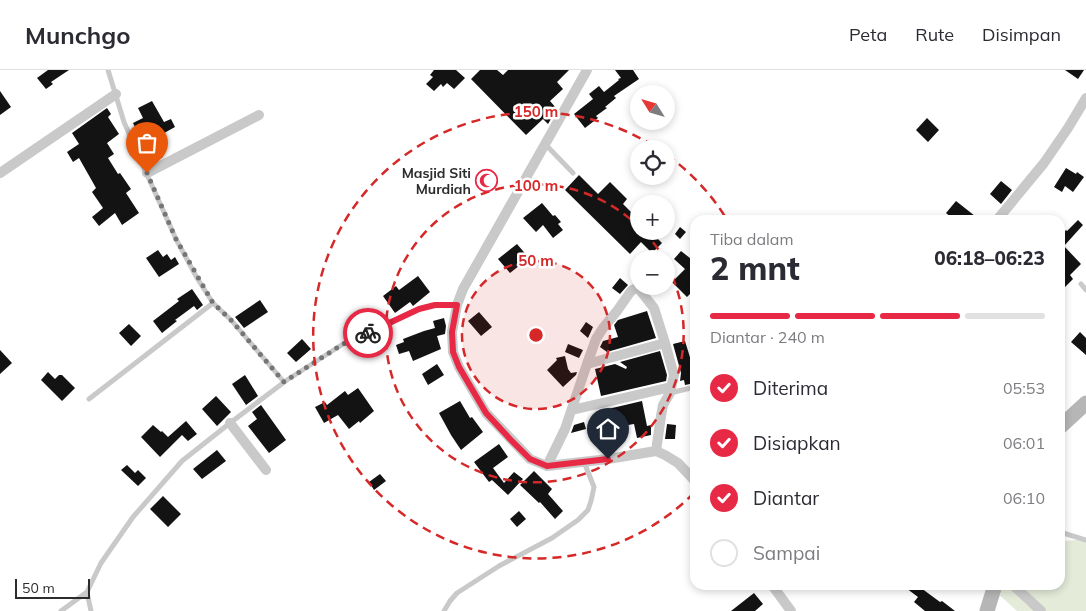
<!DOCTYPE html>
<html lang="id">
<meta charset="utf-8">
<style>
body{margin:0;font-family:Mulish,sans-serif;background:#f2f2f3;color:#2b2b33;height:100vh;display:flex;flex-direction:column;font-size:19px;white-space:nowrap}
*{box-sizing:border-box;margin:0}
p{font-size:16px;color:#7c7c81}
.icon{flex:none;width:28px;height:28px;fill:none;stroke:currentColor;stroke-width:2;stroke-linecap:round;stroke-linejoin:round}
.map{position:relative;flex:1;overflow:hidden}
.sheet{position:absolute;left:690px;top:145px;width:375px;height:375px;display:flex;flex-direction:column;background:#fff;border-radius:15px;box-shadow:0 2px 8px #0003}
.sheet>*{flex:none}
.needle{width:32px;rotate:307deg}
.buttons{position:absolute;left:630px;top:15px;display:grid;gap:10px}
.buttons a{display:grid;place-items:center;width:45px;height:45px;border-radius:50%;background:#fff;box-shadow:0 2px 8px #0003;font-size:25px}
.scale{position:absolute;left:15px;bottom:12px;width:75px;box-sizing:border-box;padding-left:5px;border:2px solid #2c2c2c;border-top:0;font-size:14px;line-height:18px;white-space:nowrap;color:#2c2c2c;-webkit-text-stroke:4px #fff;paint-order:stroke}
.pin{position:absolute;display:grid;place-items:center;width:42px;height:42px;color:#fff;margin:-51px -21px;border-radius:50% 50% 50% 0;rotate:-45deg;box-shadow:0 0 5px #0007}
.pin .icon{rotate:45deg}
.courier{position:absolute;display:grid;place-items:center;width:50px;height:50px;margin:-25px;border:4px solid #e82945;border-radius:50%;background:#fff;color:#222;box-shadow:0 1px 6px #0007}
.overview em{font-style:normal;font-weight:800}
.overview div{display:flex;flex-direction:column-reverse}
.overview{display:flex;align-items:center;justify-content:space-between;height:85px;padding:0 20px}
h1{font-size:32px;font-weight:800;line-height:38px}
.bar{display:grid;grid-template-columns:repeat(4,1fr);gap:8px 5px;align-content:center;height:60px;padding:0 20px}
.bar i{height:6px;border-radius:4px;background:#e1e1e2}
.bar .selected{background:#e82945}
.bar p{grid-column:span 4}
ol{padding:0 20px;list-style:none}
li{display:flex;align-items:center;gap:15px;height:55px}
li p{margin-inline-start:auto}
li .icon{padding:5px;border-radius:50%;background:#e82945;color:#fff;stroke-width:4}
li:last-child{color:#7c7c81}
li i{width:28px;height:28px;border:2px solid #e1e1e2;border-radius:50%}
header{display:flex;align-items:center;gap:30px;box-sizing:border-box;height:70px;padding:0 25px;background:#fff;border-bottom:1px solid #e1e1e2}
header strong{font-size:24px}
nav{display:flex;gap:28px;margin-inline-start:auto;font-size:18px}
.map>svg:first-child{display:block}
.green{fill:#e4ebd9}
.building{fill:#131313}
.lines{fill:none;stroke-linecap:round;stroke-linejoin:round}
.lane{stroke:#c9c9c9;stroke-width:5}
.street{stroke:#c9c9c9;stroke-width:10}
.secondary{stroke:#b6b6b6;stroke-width:15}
.done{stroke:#767676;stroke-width:5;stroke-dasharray:0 9}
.route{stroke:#e82945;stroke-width:6}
.ring{fill:none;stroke:#d62828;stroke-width:2.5;stroke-dasharray:9 6}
.labels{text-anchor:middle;stroke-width:5;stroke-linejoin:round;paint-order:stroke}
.poi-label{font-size:14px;font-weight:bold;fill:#2c2c2c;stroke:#fff;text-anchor:end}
.centre{fill:#d62828;stroke:#fff;stroke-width:2.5}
.ring-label{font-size:15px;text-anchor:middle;font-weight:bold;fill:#d62828;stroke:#fff;stroke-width:5;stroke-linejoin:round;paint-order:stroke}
</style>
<header>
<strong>Munchgo</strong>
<nav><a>Peta</a><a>Rute</a><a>Disimpan</a></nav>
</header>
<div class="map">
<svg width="1086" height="541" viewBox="0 0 1086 541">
<rect width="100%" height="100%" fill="#fff"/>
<path class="green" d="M1086,469V541H1017L996,522L998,515H1060V477L1065,471Z"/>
<path class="building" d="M48,0H69L51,12L53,14L46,19L37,8Z
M434,0H456L465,8L454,19L447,13L443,17L441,14L434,21L426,14L433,7L430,5Z
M480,0H497L503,5L508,0H569L557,12L563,19L550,31L557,39L548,54L543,49L526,65L471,9Z
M615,0H633L639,9L614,26L616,28L605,37L607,38L596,46L598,48L585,58L574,44L593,29L589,24L599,16L604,22L619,10L618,9L621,8Z
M1065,0H1084L1078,9Z
M0,21L11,37L0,45Z
M152,31L164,52L171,49L175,57L157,67L164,79L160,81L163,87L151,93L144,81L146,80L133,53L143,48L138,38Z
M107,38L111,44L108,47L119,64L107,73L114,84L108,88L118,104L120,103L131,119L126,123L139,143L122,155L115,143L99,156L92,147L103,138L92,122L96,118L79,88L73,92L67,82L79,74L72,63Z
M927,48L939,60L928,72L916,60Z
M1066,98L1076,104L1077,102L1084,107L1073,122L1065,116L1062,122L1054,117Z
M579,105L598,124L610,112L627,129L623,134L639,150V161H650L662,173L652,183L641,172L630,184L565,120Z
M1001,111L1012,120L1001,134L990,124Z
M956,131L980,150H954L946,143Z
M542,133L553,146L555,145L561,152L558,154L563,160L553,168L543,155L536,162L523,148Z
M1078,150L1083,155L1064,176L1081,194L1070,205L1073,209L1060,222V166L1066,160L1067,161Z
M680,157L686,162L680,169L675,164Z
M517,174L529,188L510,203L498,189Z
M158,180L163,187L167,184L171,190L175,187L179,194L159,207L146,188Z
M681,181L695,192V219L687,227L672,212L685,199L674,189Z
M418,206L430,222L413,236L410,232L395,243L383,226L396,216L399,220Z
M620,208L628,215L620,224L612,218Z
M192,219L203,235L197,240L194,236L175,250L177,251L162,263L153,251L179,231L177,229Z
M260,230L268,242L244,258L235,247Z
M647,241L656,268L607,282L600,277L603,271L618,267L614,255L618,250Z
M479,242L492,257L481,266L468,251Z
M444,248L446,256L445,264L437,266L441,279L413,291L409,281L399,284L396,275L404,272L403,269L424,261L435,258L433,251Z
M586,252L593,257L588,268L580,261Z
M129,254L141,266L131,276L119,263Z
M1080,262L1086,268V285L1071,272Z
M302,269L311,279L296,292L287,283Z
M685,271L693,297L695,296V313L685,315L684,310L680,311L681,303L673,274Z
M568,274L583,280L579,288L565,282Z
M0,280L12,293L0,304Z
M660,281L667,305L666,311L601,326L595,299L615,294L626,299L627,297L620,292Z
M565,286L568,299L571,303L577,302L576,305L563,317L547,300L557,290L556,288Z
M437,294L444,305L428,315L422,304Z
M48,302L55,309L59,305H62L75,318L62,331L41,310Z
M245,305L258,326L246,335L232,314Z
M358,318L374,341L360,353L359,351L349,359L338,345L324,353L315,337L325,332L327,335L345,321L348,325Z
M216,326L231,342L217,356L202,339Z
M460,331L470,348L472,347L483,362L461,380L451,365L439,343Z
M642,331L647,356L651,355V365L637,368L634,354L610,358L608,339Z
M261,335L286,370L269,383L248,356L257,349L252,342Z
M186,351L197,364L188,371L182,365L160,387L141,367L153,355L161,362L162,361L168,367Z
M584,352L586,359L571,363L574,355Z
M667,354L676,355L675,369H665Z
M499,374L508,387L493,398L504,413L514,402L523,409L508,425L492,410L489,412L474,392Z
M217,380L226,391L202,409L193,399Z
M127,395L135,403L138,400L146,408L138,416L121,400Z
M534,401L552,419L548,424L563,441L555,449L540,432L539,433L520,415Z
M380,404L386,411L374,420L369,412Z
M163,426L181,444L168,457L150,439Z
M519,441L526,449L517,457L510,449Z
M902,515H917L940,532L942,531L955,541H925L914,532L918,527Z
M754,523L763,534L755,541H731Z"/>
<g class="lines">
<path class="lane" d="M108,0L124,52L140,89L176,169L197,208L213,233L231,250L284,312
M545,74L573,103
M1081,214L1086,220
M670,323L695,317
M89,329L213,233
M1060,462L1086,470
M87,522L91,541
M61,541L87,522L101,493L133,447L182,391L230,353L287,310L343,274L419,239L435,235H457
M444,541L450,531L457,523L499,496L552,468L578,450L588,440L591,431L594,417L584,392"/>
<path class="street" d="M587,0L463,219L457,235L452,262L453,282L459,297L486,343L530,389L547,396L608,389L656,381L665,385L678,393L695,411
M0,103L116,24
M147,103L259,45
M997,150L1044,93L1068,58L1086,28
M587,294L596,269L603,258L617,241L631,221L636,218L639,219L654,238L665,273
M572,340L671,317
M230,353L266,400
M547,396L565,359L587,294L665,273L674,305L670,323L663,335L661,346L656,381
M772,515L791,541
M1013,515L1041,541"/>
<path class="secondary" d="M1060,357L1086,333
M987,541L995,515"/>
</g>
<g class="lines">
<path class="done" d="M147,103L176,169L213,233L231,250L284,312L343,274L368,263"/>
<path class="route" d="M368,263L419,239L435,235H457L452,262L453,282L459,297L486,343L510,369L530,389L547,396L608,389"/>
</g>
<circle cx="536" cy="265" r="74" fill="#d62828" fill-opacity=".12"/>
<g class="ring">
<circle cx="536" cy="265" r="74"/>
<path d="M643 161A149 149 0 0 1 664 188M666 193A149 149 0 1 1 639 157"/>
<path d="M694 423A223 223 0 1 1 657 78M667 85A223 223 0 0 1 726 148"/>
</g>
<defs>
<symbol id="mosque-ring" viewBox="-11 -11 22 22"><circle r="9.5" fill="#fff" stroke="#e82945" stroke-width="1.5"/><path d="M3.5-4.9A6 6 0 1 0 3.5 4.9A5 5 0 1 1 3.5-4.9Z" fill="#e82945"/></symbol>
</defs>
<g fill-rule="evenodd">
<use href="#mosque-ring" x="474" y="98" width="25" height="25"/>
</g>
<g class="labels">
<g class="poi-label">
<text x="471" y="108">Masjid Siti<tspan x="471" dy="16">Murdiah</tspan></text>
</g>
</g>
<circle cx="536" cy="265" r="8" class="centre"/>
<g class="ring-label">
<text x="536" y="47">150 m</text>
<text x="536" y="121">100 m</text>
<text x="536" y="196">50 m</text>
</g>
</svg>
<div class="buttons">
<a><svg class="needle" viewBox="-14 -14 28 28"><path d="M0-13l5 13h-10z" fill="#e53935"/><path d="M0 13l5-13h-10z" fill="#7c7c81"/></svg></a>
<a><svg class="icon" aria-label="locate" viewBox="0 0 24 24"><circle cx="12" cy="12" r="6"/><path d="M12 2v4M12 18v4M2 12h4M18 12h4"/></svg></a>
<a>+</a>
<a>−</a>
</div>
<div class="scale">50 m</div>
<div class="pin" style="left:147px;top:103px;background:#ea580c"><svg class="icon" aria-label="bag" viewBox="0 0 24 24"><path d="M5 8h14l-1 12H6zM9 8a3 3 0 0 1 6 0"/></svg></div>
<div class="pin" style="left:608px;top:389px;background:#1f2937"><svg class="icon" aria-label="home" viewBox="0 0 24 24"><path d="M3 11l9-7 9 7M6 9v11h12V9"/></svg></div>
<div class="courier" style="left:368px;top:263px"><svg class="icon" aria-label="bike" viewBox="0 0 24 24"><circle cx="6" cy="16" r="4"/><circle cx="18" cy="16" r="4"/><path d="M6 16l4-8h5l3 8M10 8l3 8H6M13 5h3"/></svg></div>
<section class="sheet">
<div class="overview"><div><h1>2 mnt</h1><p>Tiba dalam</p></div><em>06:18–06:23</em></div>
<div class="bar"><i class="selected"></i><i class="selected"></i><i class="selected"></i><i></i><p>Diantar · 240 m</p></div>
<ol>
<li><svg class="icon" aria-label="check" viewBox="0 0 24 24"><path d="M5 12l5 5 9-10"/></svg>Diterima<p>05:53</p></li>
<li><svg class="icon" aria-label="check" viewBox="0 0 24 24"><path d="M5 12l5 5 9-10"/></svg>Disiapkan<p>06:01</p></li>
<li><svg class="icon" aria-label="check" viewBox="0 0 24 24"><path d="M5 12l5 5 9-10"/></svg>Diantar<p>06:10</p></li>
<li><i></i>Sampai</li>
</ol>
</section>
</div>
